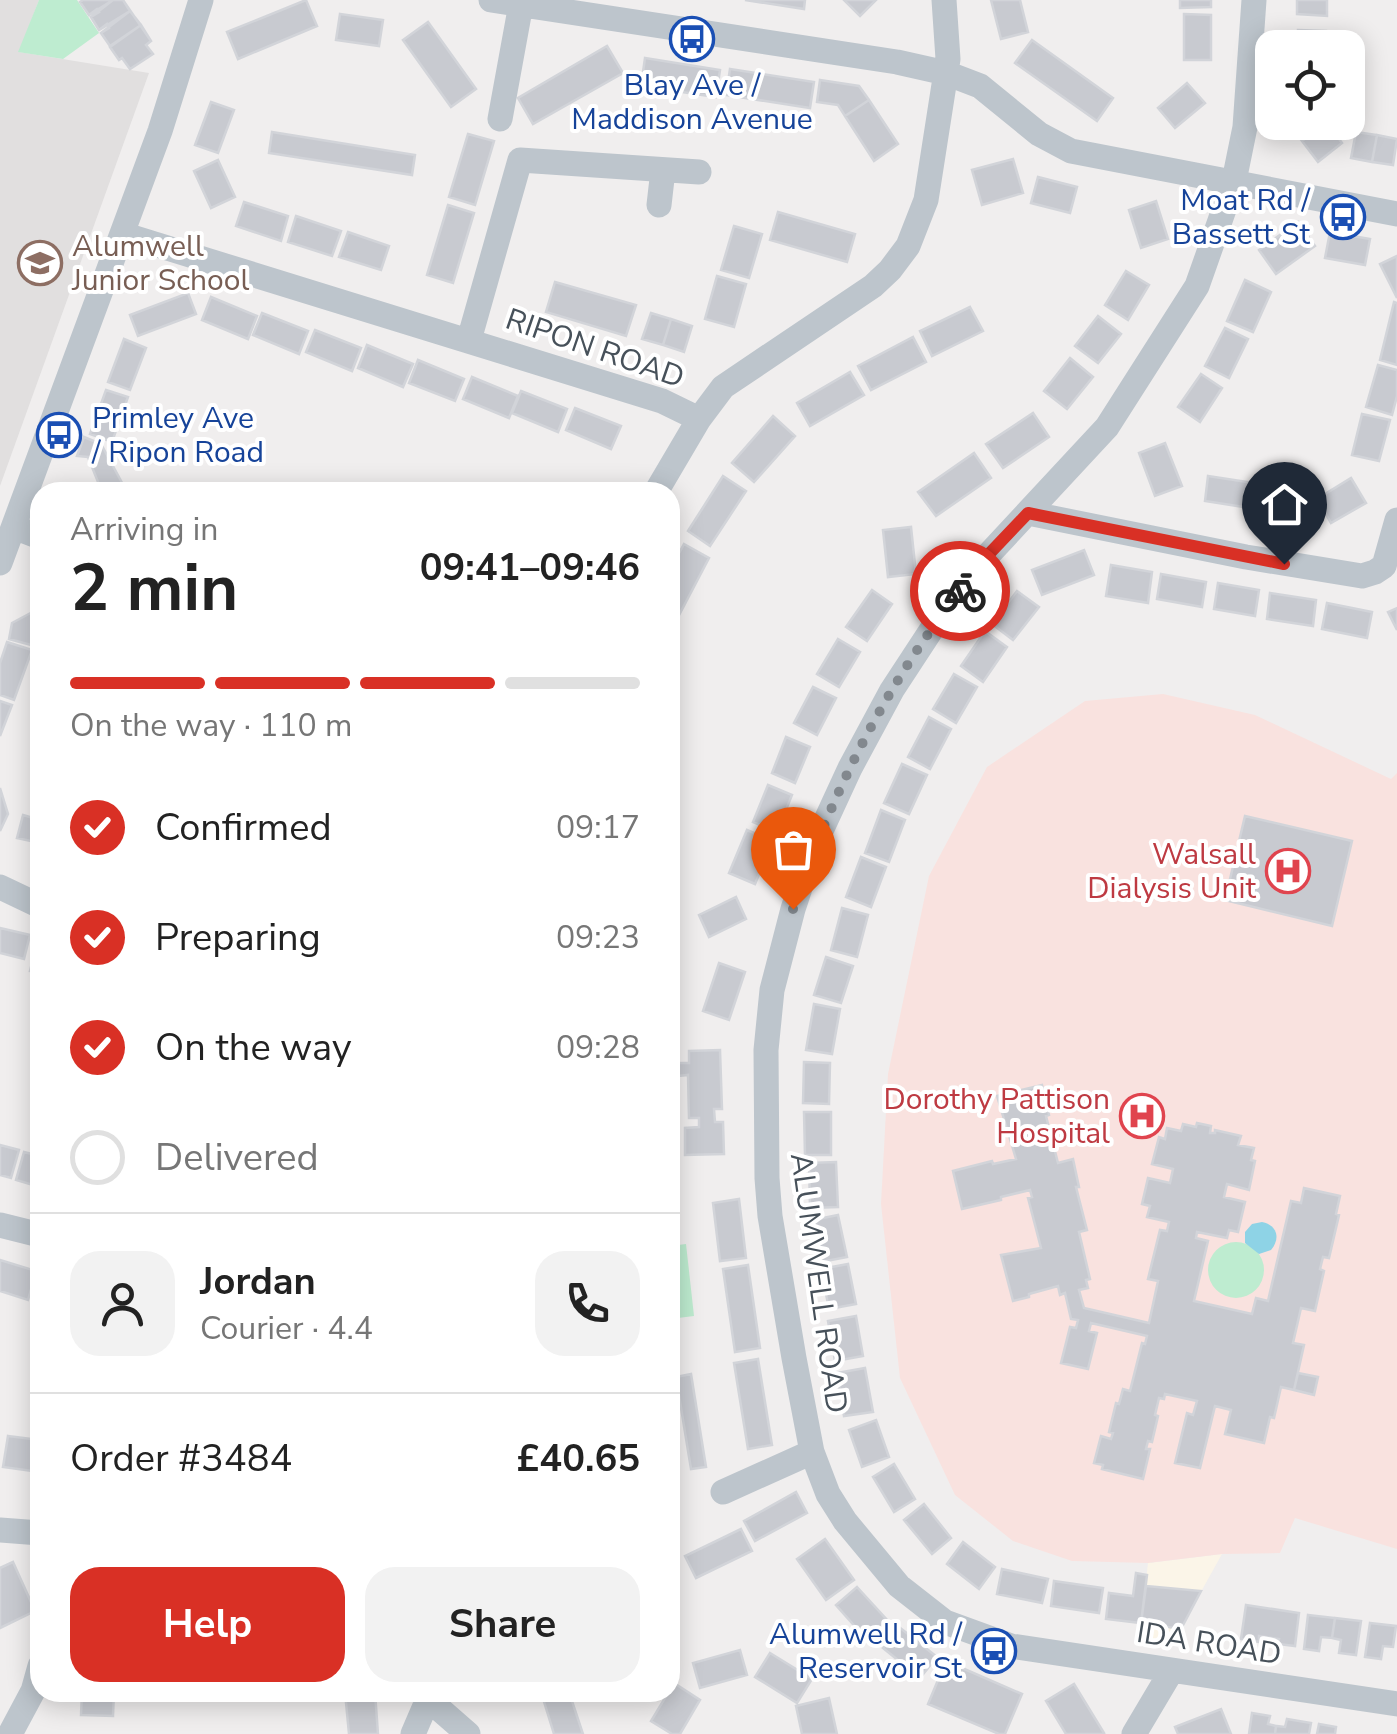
<!DOCTYPE html>
<meta charset="utf-8">
<style>
body{margin:0;font-family:"Nunito Sans",sans-serif;background:#f2f2f2;color:#222;height:100vh;display:flex;flex-direction:column;font-size:38px;white-space:nowrap}
*{box-sizing:border-box;margin:0}
p{font-size:32px;color:#767676}
.icon{flex:none;width:55px;height:55px;fill:none;stroke:currentColor;stroke-width:2;stroke-linecap:round;stroke-linejoin:round}
.map{position:relative;flex:1;overflow:hidden}
.panel{position:absolute;left:30px;top:482px;width:650px;height:1220px;display:flex;flex-direction:column;background:#fff;border-radius:30px;box-shadow:0 5px 25px #0003}
.panel>*{flex:none}
.fabs{position:absolute;left:1255px;top:30px;display:grid;gap:20px}
.fabs a{display:grid;place-items:center;width:110px;height:110px;border-radius:20px;background:#fff;box-shadow:0 5px 25px #0003;font-size:50px}
.pin{position:absolute;display:grid;place-items:center;width:85px;height:85px;color:#fff;margin:-102px -42px;border-radius:50% 50% 50% 0;rotate:-45deg;box-shadow:0 0 10px #0007}
.pin .icon{rotate:45deg}
.courier{position:absolute;display:grid;place-items:center;width:100px;height:100px;margin:-50px;border:8px solid #d93025;border-radius:50%;background:#fff;color:#222;box-shadow:0 2px 12px #0007}
.head em{font-style:normal;font-weight:700}
.head div{display:flex;flex-direction:column-reverse}
.head{display:flex;align-items:center;justify-content:space-between;height:170px;padding:0 40px}
h1{font-size:65px;font-weight:700;line-height:75px}
.bar{display:grid;grid-template-columns:repeat(4,1fr);gap:15px 10px;align-content:center;height:120px;padding:0 40px}
.bar i{height:12px;border-radius:8px;background:#e0e0e0}
.bar .on{background:#d93025}
.bar p{grid-column:span 4}
.line{display:flex;align-items:center;gap:25px;padding:0 40px;border-top:2px solid #e0e0e0}
.line div{flex:1}
.round{display:grid;place-items:center;flex:none;width:105px;height:105px;border-radius:30px;background:#f2f2f2}
ol{padding:0 40px;list-style:none}
li{display:flex;align-items:center;gap:30px;height:110px}
li p{margin-inline-start:auto}
li .icon{padding:10px;border-radius:50%;background:#d93025;color:#fff;stroke-width:4}
li:last-child{color:#767676}
li i{width:55px;height:55px;border:5px solid #e0e0e0;border-radius:50%}
.action{display:flex;gap:20px;margin-top:auto;padding:20px 40px}
.action a{flex:1;height:115px;border-radius:30px;background:#d93025;color:#fff;font-size:40px;font-weight:700;line-height:115px;text-align:center}
.action a+a{background:#f2f2f2;color:#222}
.map>svg:first-child{display:block}
.commercial{fill:#fbf5e8}
.education{fill:#e1dfdf}
.medical{fill:#f9e2df}
.green{fill:#beecd0}
.water{fill:#8ed3e6}
.building{fill:#c8cad0;stroke:#d2d4d9;stroke-width:2.5}
.lines{fill:none;stroke-linecap:round;stroke-linejoin:round}
.minor{stroke:#bdc5cc;stroke-width:25}
.done{stroke:#82888e;stroke-width:10;stroke-dasharray:0 18}
.route{stroke:#d93025;stroke-width:12}
.labels{text-anchor:middle;stroke-width:8;stroke-linejoin:round;paint-order:stroke}
.transit-label{font-size:30px;fill:#164399;stroke:#fff;text-anchor:end}
.education-label{font-size:30px;fill:#785e54;stroke:#fff;text-anchor:start}
.street-label{font-size:30px;fill:#47515a;stroke:#fff}
.health-label{font-size:30px;fill:#be3a42;stroke:#fff;text-anchor:end}
</style>
<div class="map">
<svg width="1397" height="1734" viewBox="0 0 1397 1734">
<rect width="100%" height="100%" fill="#f0eeee"/>
<path class="commercial" d="M1222,1554L1173,1642L1139,1644L1148,1563Z"/>
<path class="education" d="M0,0H39L19,52L149,73L0,486Z"/>
<path class="medical" d="M1163,694L1255,715L1391,779L1397,773V1549L1295,1518L1280,1553L1222,1554L1148,1563L1072,1561L1013,1541L955,1495L900,1378L881,1204L888,1074L929,876L987,767L1085,701Z"/>
<path class="green" d="M39,0H77L99,33L63,59L18,52Z
M1208 1270a28 28 0 1 1 56 0a28 28 0 1 1-56 0Z
M686,1244L694,1316L678,1318L670,1246Z"/>
<path class="water" d="M1262,1222C1277,1225 1281,1238 1271,1250L1259,1254L1245,1243V1232L1252,1224Z"/>
<path class="building" d="M83,0H123L151,41L146,45L153,54L130,69L122,58L119,60L110,47L119,40L110,46L101,33L109,28L107,24L99,30L91,17L99,12L97,9L89,15L80,2Z
M83,0H113L89,15L80,2Z
M113,0H123L130,11L99,30L91,17Z
M306,0L317,26L238,59L227,32Z
M745,0H805L804,9Z
M844,0H876L860,16Z
M991,0H1020L1028,32L1001,39Z
M1180,0H1211V7L1180,8Z
M1297,0H1327V16L1297,14Z
M130,11L141,25L110,46L101,33Z
M340,14L383,20L379,46L336,40Z
M1184,14L1211,15V60H1184Z
M428,22L476,89L451,107L403,40Z
M141,25L151,41L146,45L153,54L130,69L122,58L119,60L110,47Z
M1298,30L1326,31L1325,48H1297Z
M1032,40L1113,98L1097,121L1015,63Z
M607,46L623,73L533,124L518,98Z
M645,58L720,70L716,97L641,86Z
M730,69L814,82L810,108L726,95Z
M820,80L859,86L869,100L845,116L838,105L817,102Z
M1187,83L1205,103L1175,128L1158,108Z
M869,100L898,144L874,161L845,116Z
M211,102L234,110L218,153L195,145Z
M1288,122H1326L1302,141Z
M1327,122L1342,143L1318,162L1302,141Z
M272,132L415,155L412,175L269,153Z
M1356,132L1377,135L1372,162L1351,158Z
M468,134L494,141L475,205L449,197Z
M1377,135L1397,139L1393,165L1372,162Z
M1013,159L1023,193L982,205L972,170Z
M218,160L235,197L211,208L194,171Z
M1038,177L1077,187L1070,213L1031,203Z
M1156,201L1168,239L1141,248L1129,210Z
M244,202L288,216L281,241L236,226Z
M448,205L474,213L453,283L427,275Z
M778,212L855,234L847,262L770,240Z
M296,216L341,231L332,256L288,242Z
M1298,222L1315,246L1276,274L1259,250Z
M734,226L762,234L749,278L721,270Z
M348,232L389,246L381,270L339,257Z
M1330,232L1370,239L1365,265L1325,258Z
M1397,256V298L1380,264Z
M1126,271L1149,285L1128,320L1105,305Z
M717,276L746,284L734,327L705,319Z
M1245,280L1271,292L1253,332L1227,321Z
M555,282L636,305L626,336L546,312Z
M188,293L196,314L138,336L130,315Z
M211,297L257,316L248,339L202,320Z
M1394,302L1397,303V365L1380,360Z
M970,307L983,331L932,356L920,331Z
M262,313L308,331L299,354L253,335Z
M651,313L671,319L663,345L642,339Z
M1098,316L1121,334L1098,363L1075,346Z
M671,319L692,326L684,352L663,345Z
M1225,328L1248,339L1229,378L1205,366Z
M315,330L361,348L352,371L306,352Z
M913,337L926,362L871,390L858,366Z
M124,339L146,348L130,390L108,382Z
M367,345L413,364L403,387L358,368Z
M1070,358L1093,377L1067,409L1044,391Z
M418,360L464,379L455,401L409,383Z
M1378,365L1397,370V396L1392,415L1366,407Z
M850,372L864,395L810,426L797,403Z
M1201,374L1222,388L1200,422L1178,407Z
M472,377L518,396L509,418L463,399Z
M106,390L128,397L112,442L90,434Z
M521,391L567,409L558,432L512,413Z
M575,408L621,426L611,449L566,430Z
M1033,413L1049,437L1003,468L986,444Z
M1362,414L1390,420L1379,461L1352,455Z
M773,416L795,436L754,482L732,463Z
M84,437L101,444L127,492H102L88,457L77,456Z
M1165,443L1182,486L1155,496L1139,453Z
M974,453L991,478L936,516L918,492Z
M723,476L746,491L710,546L688,531Z
M1208,476L1254,483L1250,508L1205,501Z
M1351,478L1366,503L1331,523L1317,499Z
M1261,483L1302,491L1298,515L1257,507Z
M911,527L916,574L888,577L883,530Z
M684,544L709,558L678,617L670,613V570Z
M1084,550L1094,575L1042,595L1032,570Z
M1111,565L1152,572L1148,603L1106,596Z
M1161,574L1206,582L1202,607L1157,599Z
M1218,583L1259,590L1255,616L1214,609Z
M872,590L892,604L867,641L846,627Z
M1017,591L1039,607L1013,640L992,624Z
M1270,593L1316,600L1313,626L1267,619Z
M1327,603L1372,612L1367,638L1322,629Z
M40,608V631L34,634L31,645L9,639L12,623Z
M1397,608V630L1388,612Z
M985,631L1007,647L983,682L961,666Z
M838,639L860,652L839,687L817,674Z
M7,642L32,650L14,700L0,695V663Z
M954,674L977,687L956,723L933,709Z
M813,687L836,698L817,735L794,723Z
M0,701L12,705L0,736Z
M929,717L951,729L930,769L908,757Z
M786,737L810,747L795,783L772,773Z
M902,764L927,775L909,814L884,803Z
M768,785L792,795L777,832L753,822Z
M0,788L8,814L0,831Z
M881,810L905,820L889,862L865,853Z
M23,815L40,820V843L17,838Z
M1245,816L1352,841L1332,926L1225,900Z
M747,830L773,841L755,884L729,873Z
M861,857L886,867L871,907L846,897Z
M736,897L746,919L709,937L699,915Z
M842,908L868,915L857,957L831,950Z
M0,928L30,935L24,959L0,953Z
M36,947L40,948V973L30,971Z
M826,957L853,966L841,1003L814,995Z
M719,963L745,972L729,1020L703,1011Z
M814,1004L840,1009L832,1054L806,1050Z
M720,1050L722,1109H714L715,1122H723L724,1154L685,1155V1128L699,1127V1118H689L688,1075L678,1076V1083L670,1084V1055H675V1063H689V1051Z
M804,1062L830,1063L829,1104L803,1103Z
M1042,1085L1049,1115L1046,1116L1058,1163L1073,1159L1079,1187H1076L1087,1230L1079,1232L1090,1279L1086,1280L1088,1288L1079,1290L1084,1308L1149,1323L1158,1281L1148,1279L1160,1230L1167,1231L1169,1222L1147,1217L1150,1206L1142,1204L1148,1178L1170,1183L1173,1169L1152,1164L1159,1137L1165,1139L1167,1128L1181,1131L1183,1124L1196,1127L1197,1123L1211,1126L1210,1133H1215V1130L1241,1136L1238,1145L1254,1148L1251,1160L1255,1161L1249,1190L1227,1184L1224,1197L1245,1202L1238,1232L1229,1230L1227,1238L1197,1232L1196,1238L1208,1241L1194,1301L1252,1314L1256,1298L1268,1301L1291,1201L1301,1203L1304,1188L1340,1196L1336,1214L1339,1215L1329,1258L1323,1257L1320,1269L1324,1271L1315,1311L1301,1308L1293,1343L1304,1345L1294,1390L1281,1387L1274,1418L1270,1417L1264,1443L1225,1434L1231,1410L1215,1406L1200,1468L1175,1463L1187,1413L1193,1415L1197,1401L1165,1394L1164,1399L1159,1398L1155,1415L1158,1416L1152,1442L1148,1441L1146,1449H1150L1143,1479L1102,1469L1103,1465L1094,1463L1101,1436L1111,1439L1113,1433L1109,1432L1116,1403L1119,1404L1123,1389L1130,1391L1142,1343L1145,1344L1147,1336L1091,1323L1089,1331L1097,1333L1088,1369L1061,1363L1070,1327L1076,1328L1078,1320L1071,1319L1065,1293L1060,1295L1058,1286L1029,1294V1297L1013,1301L1001,1255L1041,1248L1028,1198L1032,1197L1030,1190L1001,1197V1200L962,1209L953,1171L992,1161L993,1164L1016,1159L997,1096Z
M804,1112H831V1155H805Z
M0,1145L19,1150L11,1178L0,1175Z
M24,1152L40,1156V1187L16,1180Z
M836,1162L838,1207L810,1208L809,1163Z
M739,1199L746,1258L720,1261L713,1203Z
M838,1215L847,1257L821,1262L813,1220Z
M0,1260L36,1271L28,1300L0,1291Z
M848,1264L856,1304L829,1309L821,1269Z
M748,1265L760,1348L735,1352L723,1269Z
M856,1316L863,1356L835,1361L828,1321Z
M758,1359L772,1445L748,1449L734,1363Z
M865,1368L873,1412L844,1416L837,1373Z
M1298,1373L1318,1377L1314,1395L1294,1390Z
M691,1374L706,1467L691,1469L676,1377Z
M876,1420L889,1457L862,1467L849,1430Z
M8,1436L40,1440V1472L3,1467Z
M894,1464L915,1499L894,1512L873,1477Z
M796,1492L807,1513L755,1541L744,1521Z
M924,1504L951,1538L932,1554L904,1520Z
M741,1529L752,1551L696,1578L685,1556Z
M825,1539L854,1580L826,1600L797,1559Z
M963,1542L995,1567L979,1589L947,1564Z
M13,1562L35,1611L0,1628V1568Z
M1002,1569L1048,1579L1042,1603L997,1594Z
M1136,1573L1147,1575L1141,1623L1106,1619L1109,1593L1133,1596Z
M1054,1581L1103,1588L1099,1613L1051,1606Z
M1146,1586L1201,1591L1181,1629L1141,1623Z
M857,1587L888,1621L867,1640L836,1605Z
M1246,1605L1299,1613L1295,1646L1278,1644L1279,1639L1259,1636V1642L1241,1639Z
M1308,1615L1335,1618L1332,1638L1321,1637L1319,1651L1304,1649Z
M1335,1618L1361,1621L1356,1655L1339,1653L1341,1640L1332,1638Z
M1370,1623L1396,1626L1393,1647L1383,1646L1381,1659L1365,1657Z
M899,1627L937,1657L920,1678L883,1648Z
M740,1650L747,1675L700,1688L693,1663Z
M770,1653L812,1679L797,1703L755,1677Z
M946,1661L1022,1694L1005,1734H999L928,1704Z
M674,1683L700,1700L680,1734H672L651,1721Z
M1074,1684L1104,1733L1102,1734H1066L1046,1701Z
M82,1692H114L113,1716L81,1715Z
M345,1692H375L378,1734H349Z
M541,1692H569L583,1734H554Z
M829,1698L837,1734H802L796,1706Z
M1221,1709L1231,1734H1178L1175,1727Z
M1252,1713L1270,1716L1268,1724L1276,1726L1275,1734H1249Z
M1287,1719L1311,1723L1309,1734H1275L1276,1726L1285,1727Z
M1319,1724L1336,1727L1335,1734H1317Z"/>
<g class="lines">
<path class="minor" d="M491,0L897,62L946,73L980,86L1039,134L1071,151L1397,214
M1254,0L1245,127L1234,181L1197,286L1107,427L989,554L947,606L892,690L850,768L814,846L793,909L772,990L766,1050L767,1178L770,1216L794,1358L812,1452L828,1494L845,1521L899,1586L945,1622L1011,1646L1397,1704
M500,119L521,4
M659,205L663,170
M122,234L662,401L699,419
M469,340L520,160L699,172
M656,492L699,419L723,387L873,286L890,270L908,246L926,200L948,59L944,0
M1028,513L1246,557L1362,576L1375,572L1384,566L1397,520
M14,527L40,537
M0,563L160,131L201,0
M0,887L40,906
M0,1225L40,1235
M723,1492L812,1452
M0,1530L40,1533
M420,1692L468,1734
M10,1734L33,1691L40,1666
M413,1734L431,1692
M1134,1734L1172,1670"/>
</g>
<g class="lines">
<path class="done" d="M793,909C831,795 885,686 960,591"/>
<path class="route" d="M960,591L989,554L1028,513L1284,564"/>
</g>
<defs>
<symbol id="bus-ring" viewBox="-11 -11 22 22"><circle r="9.5" fill="#fff" stroke="#1a4fb4" stroke-width="1.5"/><path d="M-5-6H5V4H4V6H2V4H-2V6H-4V4H-5ZM-3.5-4V0h7V-4ZM-3.5 1.2v1.5H-2V1.2ZM2 1.2v1.5H3.5V1.2Z" fill="#1a4fb4"/></symbol>
<symbol id="school-ring" viewBox="-11 -11 22 22"><circle r="9.5" fill="#fff" stroke="#8d6e63" stroke-width="1.5"/><path d="M0-5L7-2L0 1L-7-2ZM-4 1L0 2.5L4 1V4Q0 6-4 4Z" fill="#8d6e63"/></symbol>
<symbol id="hospital-ring" viewBox="-11 -11 22 22"><circle r="9.5" fill="#fff" stroke="#e0444e" stroke-width="1.5"/><path d="M-5-5h3v3.5h4V-5h3V5h-3V1.5h-4V5h-3Z" fill="#e0444e"/></symbol>
</defs>
<g fill-rule="evenodd">
<use href="#bus-ring" x="667" y="14" width="50" height="50"/>
<use href="#bus-ring" x="1318" y="192" width="50" height="50"/>
<use href="#school-ring" x="15" y="238" width="50" height="50"/>
<use href="#bus-ring" x="34" y="410" width="50" height="50"/>
<use href="#hospital-ring" x="1263" y="846" width="50" height="50"/>
<use href="#hospital-ring" x="1117" y="1091" width="50" height="50"/>
<use href="#bus-ring" x="969" y="1626" width="50" height="50"/>
</g>
<g class="labels">
<g class="transit-label">
<text x="692" y="95" text-anchor="middle">Blay Ave /<tspan x="692" dy="34">Maddison Avenue</tspan></text>
<text x="1310" y="210">Moat Rd /<tspan x="1310" dy="34">Bassett St</tspan></text>
<text x="92" y="428" text-anchor="start">Primley Ave<tspan x="92" dy="34">/ Ripon Road</tspan></text>
<text x="962" y="1644">Alumwell Rd /<tspan x="962" dy="34">Reservoir St</tspan></text>
</g>
<g class="education-label">
<text x="72" y="256">Alumwell<tspan x="72" dy="34">Junior School</tspan></text>
</g>
<g class="street-label">
<text transform="translate(595 348) rotate(19)" y="10">RIPON ROAD</text>
<text transform="translate(819 1283) rotate(82)" y="10">ALUMWELL ROAD</text>
<text transform="translate(1209 1643) rotate(9)" y="10">IDA ROAD</text>
</g>
<g class="health-label">
<text x="1256" y="864">Walsall<tspan x="1256" dy="34">Dialysis Unit</tspan></text>
<text x="1110" y="1109">Dorothy Pattison<tspan x="1110" dy="34">Hospital</tspan></text>
</g>
</g>
</svg>
<div class="fabs">
<a><svg class="icon" aria-label="locate" viewBox="0 0 24 24"><circle cx="12" cy="12" r="6"/><path d="M12 2v4M12 18v4M2 12h4M18 12h4"/></svg></a>
</div>
<div class="pin" style="left:793px;top:909px;background:#ea580c"><svg class="icon" aria-label="bag" viewBox="0 0 24 24"><path d="M5 8h14l-1 12H6zM9 8a3 3 0 0 1 6 0"/></svg></div>
<div class="pin" style="left:1284px;top:564px;background:#1f2937"><svg class="icon" aria-label="home" viewBox="0 0 24 24"><path d="M3 11l9-7 9 7M6 9v11h12V9"/></svg></div>
<div class="courier" style="left:960px;top:591px"><svg class="icon" aria-label="bike" viewBox="0 0 24 24"><circle cx="6" cy="16" r="4"/><circle cx="18" cy="16" r="4"/><path d="M6 16l4-8h5l3 8M10 8l3 8H6M13 5h3"/></svg></div>
<section class="panel">
<div class="head"><div><h1>2 min</h1><p>Arriving in</p></div><em>09:41–09:46</em></div>
<div class="bar"><i class="on"></i><i class="on"></i><i class="on"></i><i></i><p>On the way · 110 m</p></div>
<ol>
<li><svg class="icon" aria-label="check" viewBox="0 0 24 24"><path d="M5 12l5 5 9-10"/></svg>Confirmed<p>09:17</p></li>
<li><svg class="icon" aria-label="check" viewBox="0 0 24 24"><path d="M5 12l5 5 9-10"/></svg>Preparing<p>09:23</p></li>
<li><svg class="icon" aria-label="check" viewBox="0 0 24 24"><path d="M5 12l5 5 9-10"/></svg>On the way<p>09:28</p></li>
<li><i></i>Delivered</li>
</ol>
<div class="line" style="height:180px"><a class="round"><svg class="icon" aria-label="person" viewBox="0 0 24 24"><circle cx="12" cy="8" r="4"/><path d="M4 21q1-7 8-7t8 7"/></svg></a><div><b>Jordan</b><p>Courier · 4.4</p></div><a class="round"><svg class="icon" aria-label="phone" viewBox="0 0 24 24"><path d="M5 4h4l2 5-3 2q2 4 5 5l2-3 5 2v4C11 20 4 13 5 4z"/></svg></a></div>
<div class="line" style="height:130px"><div>Order #3484</div><b>£40.65</b></div>
<div class="action"><a>Help</a><a>Share</a></div>
</section>
</div>
